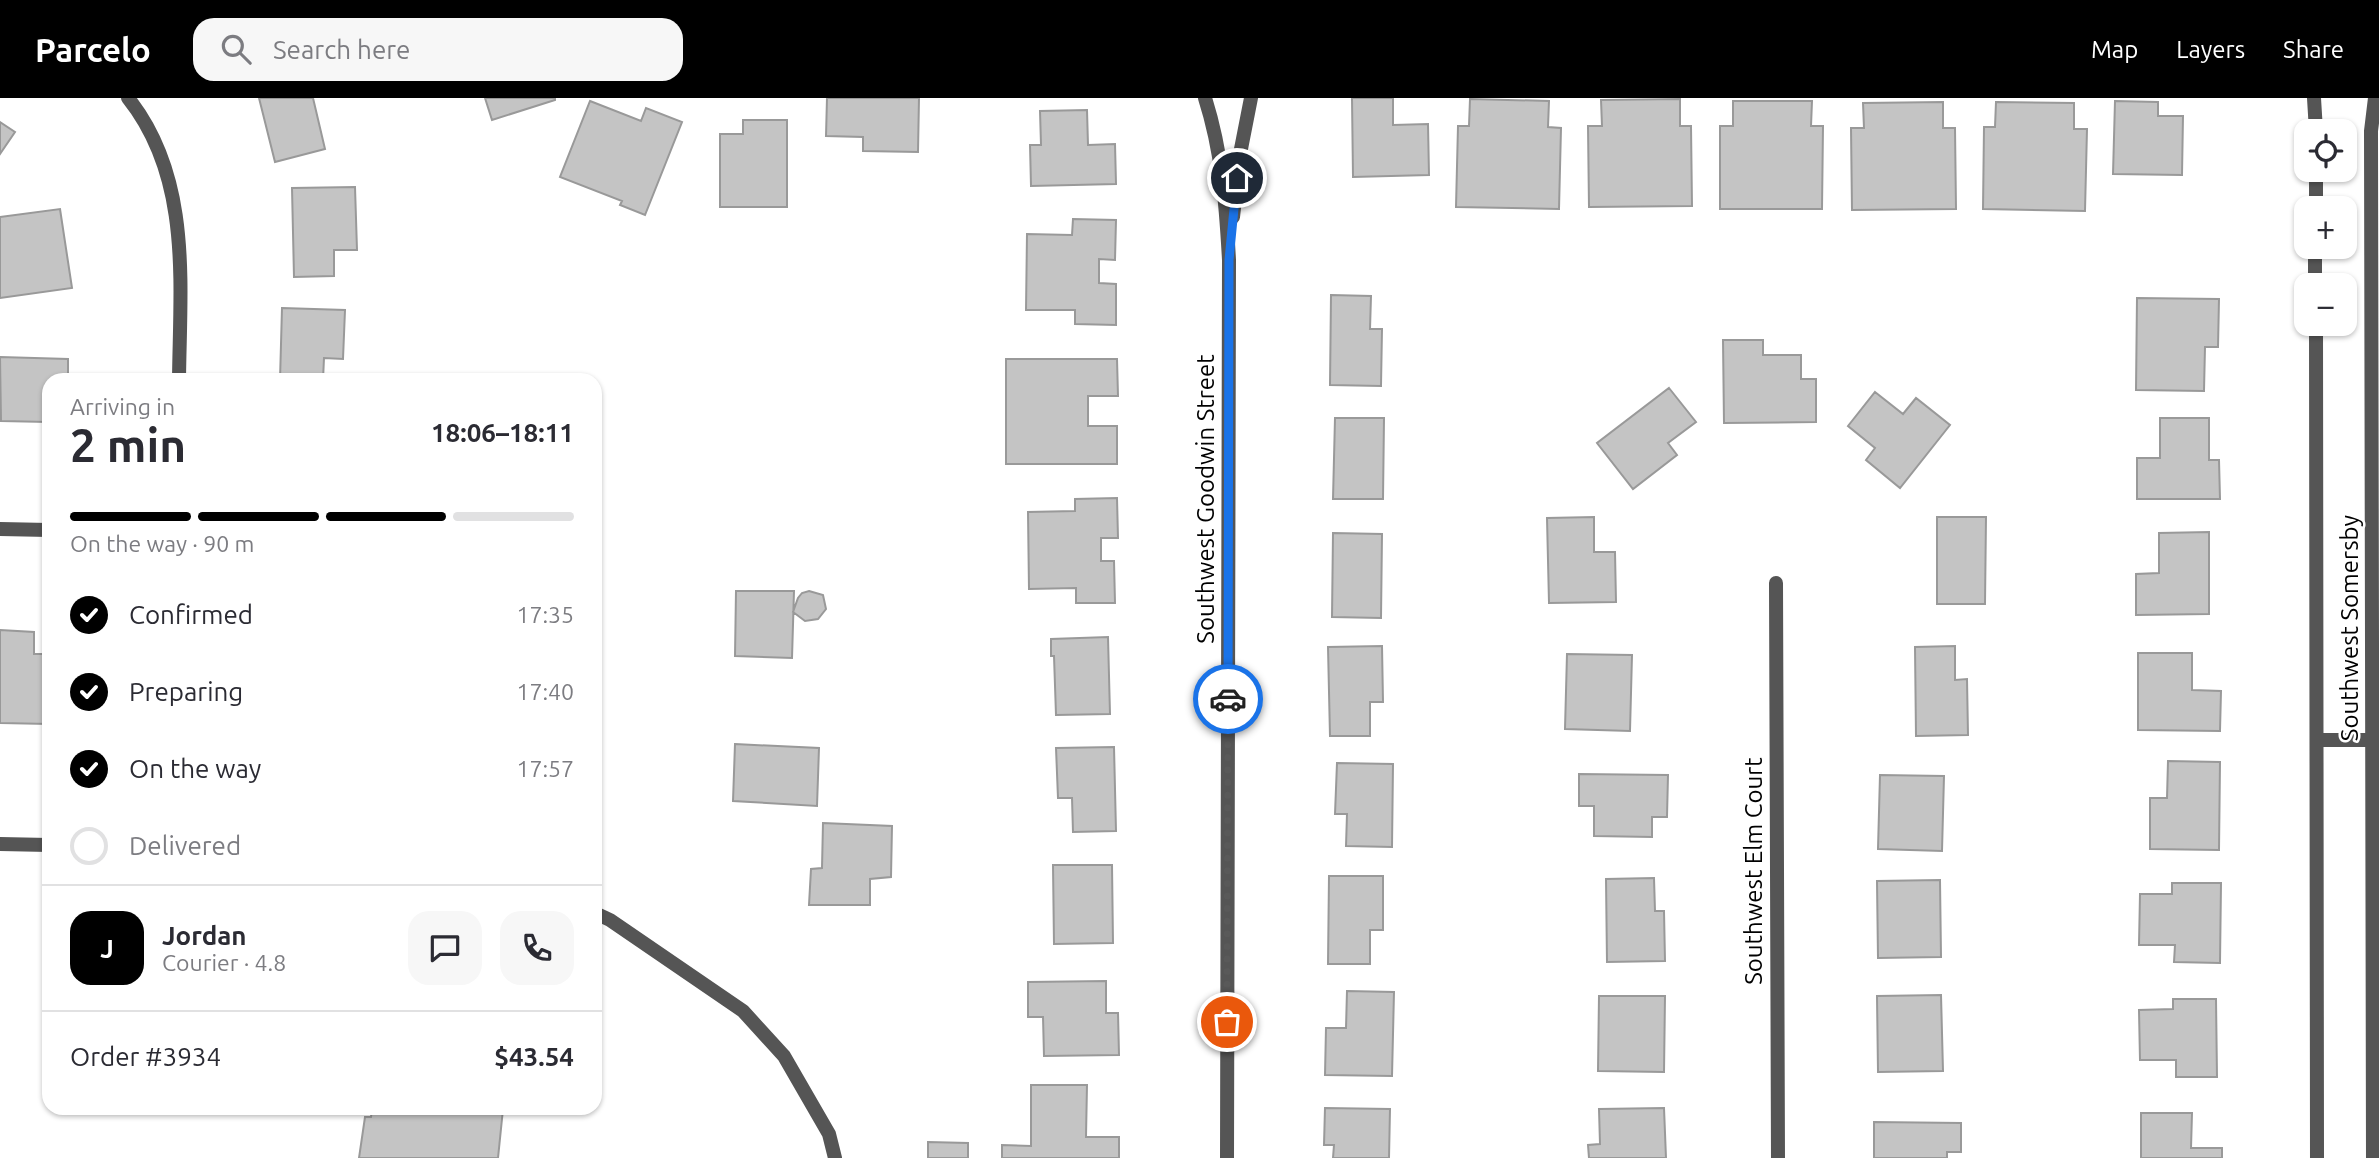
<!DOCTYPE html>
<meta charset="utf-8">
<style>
body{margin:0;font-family:Ubuntu,sans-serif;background:#f7f7f7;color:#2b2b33;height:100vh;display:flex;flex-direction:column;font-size:26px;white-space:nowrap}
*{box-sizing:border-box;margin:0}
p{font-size:23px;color:#7c7c81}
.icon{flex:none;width:38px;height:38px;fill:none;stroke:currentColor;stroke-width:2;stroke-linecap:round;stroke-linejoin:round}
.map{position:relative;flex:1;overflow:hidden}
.side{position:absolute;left:42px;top:275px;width:560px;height:742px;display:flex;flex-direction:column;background:#fff;border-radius:21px;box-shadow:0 2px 5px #0004}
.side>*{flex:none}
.buttons{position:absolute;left:2294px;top:21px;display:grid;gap:14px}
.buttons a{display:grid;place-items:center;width:63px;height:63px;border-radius:14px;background:#fff;box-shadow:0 2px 5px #0004;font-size:35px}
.pin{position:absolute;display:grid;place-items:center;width:60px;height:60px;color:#fff;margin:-30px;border:4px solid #fff;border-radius:50%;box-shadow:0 2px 7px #0007}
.courier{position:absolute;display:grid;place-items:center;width:70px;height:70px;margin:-35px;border:5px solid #1a73e8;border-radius:50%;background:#fff;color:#222;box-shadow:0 2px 9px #0007}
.summary em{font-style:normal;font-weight:700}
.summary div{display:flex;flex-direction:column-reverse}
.summary{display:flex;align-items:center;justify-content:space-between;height:119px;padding:0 28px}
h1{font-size:46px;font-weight:700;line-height:52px}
.bar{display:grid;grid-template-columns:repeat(4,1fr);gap:10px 7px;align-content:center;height:84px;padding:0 28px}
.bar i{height:9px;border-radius:5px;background:#e1e1e2}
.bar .current{background:#000}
.bar p{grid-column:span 4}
.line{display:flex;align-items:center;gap:18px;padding:0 28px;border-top:2px solid #e1e1e2}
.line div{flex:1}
.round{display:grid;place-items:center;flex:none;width:74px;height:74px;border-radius:21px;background:#f7f7f7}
ol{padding:0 28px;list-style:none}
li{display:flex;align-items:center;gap:21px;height:77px}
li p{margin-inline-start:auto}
li .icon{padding:7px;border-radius:50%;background:#000;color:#fff;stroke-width:4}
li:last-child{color:#7c7c81}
li i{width:38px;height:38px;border:4px solid #e1e1e2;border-radius:50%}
header{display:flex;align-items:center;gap:42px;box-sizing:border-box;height:98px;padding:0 35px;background:#000;color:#fff}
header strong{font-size:33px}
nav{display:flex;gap:38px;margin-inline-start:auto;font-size:24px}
.search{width:490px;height:63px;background:#f7f7f7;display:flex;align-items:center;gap:18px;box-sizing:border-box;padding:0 24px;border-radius:21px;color:#7c7c81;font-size:26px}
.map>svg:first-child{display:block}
.building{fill:#c4c4c4;stroke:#999;stroke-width:2}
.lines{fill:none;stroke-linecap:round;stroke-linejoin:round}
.minor{stroke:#555;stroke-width:14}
.tertiary{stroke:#555;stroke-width:14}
.done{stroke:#595959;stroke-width:7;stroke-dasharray:0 12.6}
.route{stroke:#1a73e8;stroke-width:9}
.labels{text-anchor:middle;stroke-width:5;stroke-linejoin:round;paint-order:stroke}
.street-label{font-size:24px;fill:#000;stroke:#fff}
</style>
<header>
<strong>Parcelo</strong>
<div class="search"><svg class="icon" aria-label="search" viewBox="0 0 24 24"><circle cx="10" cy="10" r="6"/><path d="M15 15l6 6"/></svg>Search here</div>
<nav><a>Map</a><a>Layers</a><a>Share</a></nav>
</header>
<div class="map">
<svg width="2379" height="1060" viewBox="0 0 2379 1060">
<rect width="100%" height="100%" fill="#fff"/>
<path class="building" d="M259,0H313L325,51L275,64Z
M485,0H555V2L492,22Z
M827,0H919L918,54L863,53V39L826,38Z
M1352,0H1393V27L1428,26L1429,77L1353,79Z
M1470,1L1549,3L1548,29L1561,30L1559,111L1456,109L1458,28H1469Z
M1680,1V28H1691L1692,108L1589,109L1588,28H1602L1601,2Z
M590,3L641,23L646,10L682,24L645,117L620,107L622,103L560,79Z
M1733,3H1812L1811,28H1823L1822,111H1720V28H1733Z
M2115,3L2158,4V18H2183L2182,77L2113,76Z
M1943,4V30H1955L1956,111L1852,112L1851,30H1864L1863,5Z
M1996,4L2074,5V31H2087L2085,113L1983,111L1984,29H1995Z
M1087,12L1088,47L1115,46L1116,86L1031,88L1030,47H1041L1040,13Z
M743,22H787V109H720V36H743Z
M0,24L15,34L0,56Z
M355,89L357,152H334V178L294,179L292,90Z
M60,111L72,190L0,200V119Z
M1073,121L1116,122L1115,162L1099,161V185L1116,186V227L1075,226V212H1026L1027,136L1072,137Z
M1331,197L1371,198L1370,231H1382L1381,288L1330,287Z
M2137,200L2219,201L2218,249H2205L2204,293L2136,292Z
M282,210L345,212L343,261L324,260L323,282H280Z
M1723,242H1763V257H1801V281H1816V324L1724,325Z
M0,259L68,261V282H49L48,324L1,323Z
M1006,261H1117L1118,298H1088V328H1117V366H1006Z
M1669,290L1696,324L1668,345L1677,357L1633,391L1597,345Z
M1875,294L1903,316L1916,300L1950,327L1900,390L1866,362L1875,350L1848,328Z
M1335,320H1384L1383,401H1333Z
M2160,320H2209V362H2219L2220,401H2137V360H2160Z
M1117,400L1118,440H1101V463H1114L1115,505H1076V490L1029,491L1028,414L1075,413V401Z
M1594,419V454H1615L1616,504L1549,505L1547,420Z
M1937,419H1986L1985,506H1937Z
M2209,434V516L2136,517V476L2159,475V435Z
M1333,435L1382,436L1381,520L1332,519Z
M736,493H794L792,560L735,558Z
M809,493L823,497L826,511L818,521L805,523L793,514L798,500L802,495Z
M0,532L34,534V556H49V626L0,625Z
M1108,539L1110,616L1056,617L1054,558H1051V541Z
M1382,548L1383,604H1370V638H1330L1328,549Z
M1955,548V582L1967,581L1968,637L1916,638L1915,549Z
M2138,555H2192V592L2221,593L2220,633L2138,632Z
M1567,556L1632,557L1630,633L1565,631Z
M735,646L819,650L817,708L733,703Z
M1114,649L1116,733L1073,734L1072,700H1058L1056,650Z
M2168,663L2220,664L2219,752L2150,751V700H2167Z
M1337,665L1393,666L1392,749L1346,748L1347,716H1335Z
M1579,676L1668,677L1667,719H1652V739L1594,738V708H1579Z
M1880,677L1944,678L1942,753L1878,751Z
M823,725L892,728L891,779L870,781V807H809L811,771L822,770Z
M1053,767H1112L1113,845L1054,846Z
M1329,778H1383V832H1370V866H1328Z
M1654,780L1655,813H1664L1665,863L1607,864L1606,781Z
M1940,782L1941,859L1878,860L1877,783Z
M2172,785H2221L2220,865L2174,864L2175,847H2139L2140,796H2172Z
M1106,883V915H1118L1119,957L1044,958L1043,919H1028V884Z
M1347,893L1394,894L1392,978L1325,977L1326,930H1346Z
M1941,897L1943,973L1878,974L1877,898Z
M1599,898H1665L1664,974L1598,973Z
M2173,901H2216L2217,979H2176V962H2140L2139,912L2173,911Z
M1031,987H1087L1086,1039H1119V1060H1002V1047L1031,1048Z
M372,1010L503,1011L498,1060H359L365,1019H371Z
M1325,1010L1390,1011L1389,1060H1333L1334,1047H1324Z
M1664,1010L1666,1060H1589L1588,1047L1600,1046L1599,1011Z
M2141,1015H2192L2191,1050H2222V1060H2141Z
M1874,1024L1961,1025V1054H1947V1060H1874Z
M928,1044L968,1045V1060H928Z"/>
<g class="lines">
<path class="minor" d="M128,0C192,80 180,186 179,282
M1205,0C1222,53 1226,107 1229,162L1227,1060
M2314,0L2316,33
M2316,110V72
M1233,119L1240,56L1251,0
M2315,187V149
M2316,226L2317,1060
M0,431L49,432
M1776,485L1778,1060
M2317,642H2379
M2373,1060L2371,33L2375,0"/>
<path class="tertiary" d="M0,746L49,747
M595,815L610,822L743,913L784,958L829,1036L835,1060"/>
</g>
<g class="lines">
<path class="done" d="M1227,924L1228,601"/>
<path class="route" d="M1228,601L1229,162L1237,80"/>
</g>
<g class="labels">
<g class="street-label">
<text transform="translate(1206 401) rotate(-90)" y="8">Southwest Goodwin Street</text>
<text transform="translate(2350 530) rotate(-90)" y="8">Southwest Somersby</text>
<text transform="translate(1754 773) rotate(-90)" y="8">Southwest Elm Court</text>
</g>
</g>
</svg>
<div class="buttons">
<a><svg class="icon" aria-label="locate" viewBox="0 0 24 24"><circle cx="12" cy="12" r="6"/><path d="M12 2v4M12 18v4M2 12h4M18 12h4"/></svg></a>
<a>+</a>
<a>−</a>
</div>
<div class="pin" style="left:1227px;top:924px;background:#ea580c"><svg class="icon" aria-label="bag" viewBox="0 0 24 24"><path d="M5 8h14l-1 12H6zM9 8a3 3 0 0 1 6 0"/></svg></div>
<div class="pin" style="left:1237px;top:80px;background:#1f2937"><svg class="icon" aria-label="home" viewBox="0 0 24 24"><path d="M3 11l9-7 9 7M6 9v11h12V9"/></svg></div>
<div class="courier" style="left:1228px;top:601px"><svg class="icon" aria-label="car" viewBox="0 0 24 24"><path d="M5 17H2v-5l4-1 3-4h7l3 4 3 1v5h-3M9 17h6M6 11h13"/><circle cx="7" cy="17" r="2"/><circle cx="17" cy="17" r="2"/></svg></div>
<section class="side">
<div class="summary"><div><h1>2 min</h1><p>Arriving in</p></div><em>18:06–18:11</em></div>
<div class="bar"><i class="current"></i><i class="current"></i><i class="current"></i><i></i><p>On the way · 90 m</p></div>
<ol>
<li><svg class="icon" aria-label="check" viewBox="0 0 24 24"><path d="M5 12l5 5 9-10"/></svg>Confirmed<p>17:35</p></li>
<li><svg class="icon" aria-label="check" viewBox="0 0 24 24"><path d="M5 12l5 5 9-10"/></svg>Preparing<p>17:40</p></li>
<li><svg class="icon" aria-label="check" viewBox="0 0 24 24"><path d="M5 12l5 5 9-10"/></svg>On the way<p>17:57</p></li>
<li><i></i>Delivered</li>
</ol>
<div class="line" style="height:126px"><b class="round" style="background:#000;color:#fff">J</b><div><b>Jordan</b><p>Courier · 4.8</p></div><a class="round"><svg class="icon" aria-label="chat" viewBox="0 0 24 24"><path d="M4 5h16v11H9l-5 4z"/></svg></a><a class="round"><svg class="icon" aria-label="phone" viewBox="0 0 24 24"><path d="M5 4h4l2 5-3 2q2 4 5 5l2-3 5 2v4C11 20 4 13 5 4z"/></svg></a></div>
<div class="line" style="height:91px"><div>Order #3934</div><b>$43.54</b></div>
</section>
</div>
